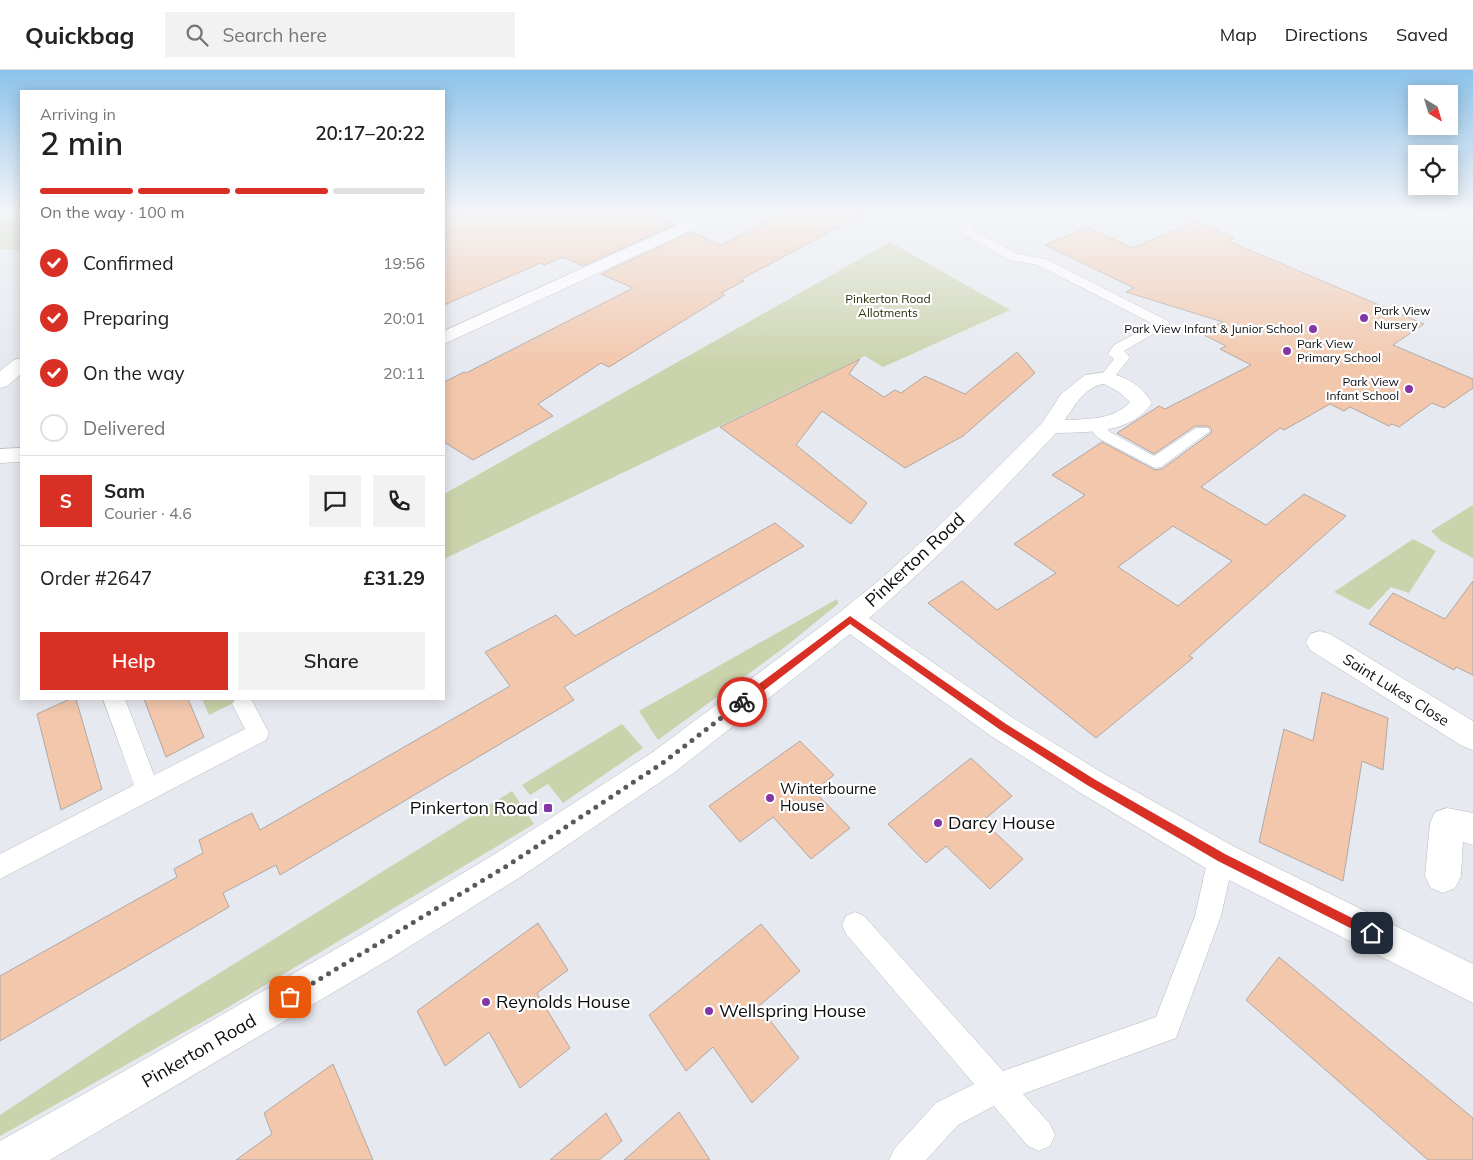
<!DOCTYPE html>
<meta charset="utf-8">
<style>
body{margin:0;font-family:Mulish,sans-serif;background:#f2f2f2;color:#222;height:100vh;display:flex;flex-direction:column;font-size:19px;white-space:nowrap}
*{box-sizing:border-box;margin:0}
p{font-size:16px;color:#767676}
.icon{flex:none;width:28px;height:28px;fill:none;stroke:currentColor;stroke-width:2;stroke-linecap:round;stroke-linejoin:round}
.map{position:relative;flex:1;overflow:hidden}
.sheet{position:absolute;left:20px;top:20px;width:425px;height:610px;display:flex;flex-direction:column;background:#fff;border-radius:0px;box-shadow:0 2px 12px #0003}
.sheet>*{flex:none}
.needle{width:32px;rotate:142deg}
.fabs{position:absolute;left:1408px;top:15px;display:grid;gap:10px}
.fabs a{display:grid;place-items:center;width:50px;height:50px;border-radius:0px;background:#fff;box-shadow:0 2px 12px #0003;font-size:25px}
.pin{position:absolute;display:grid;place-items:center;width:42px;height:42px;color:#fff;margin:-21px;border-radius:10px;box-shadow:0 2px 8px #0006}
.courier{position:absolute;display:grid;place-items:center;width:50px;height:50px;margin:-25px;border:4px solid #d93025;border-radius:50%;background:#fff;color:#222;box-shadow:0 1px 6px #0007}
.summary em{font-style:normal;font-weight:600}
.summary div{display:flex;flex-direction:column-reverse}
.summary{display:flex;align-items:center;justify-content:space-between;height:85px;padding:0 20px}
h1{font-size:32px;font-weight:600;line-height:38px}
.bar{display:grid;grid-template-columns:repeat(4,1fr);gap:8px 5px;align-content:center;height:60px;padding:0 20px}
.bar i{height:6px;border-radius:4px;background:#e0e0e0}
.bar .active{background:#d93025}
.bar p{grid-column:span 4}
.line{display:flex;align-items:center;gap:12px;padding:0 20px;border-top:1px solid #e0e0e0}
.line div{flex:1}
.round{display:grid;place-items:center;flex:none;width:52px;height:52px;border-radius:0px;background:#f2f2f2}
ol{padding:0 20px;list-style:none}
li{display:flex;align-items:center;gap:15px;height:55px}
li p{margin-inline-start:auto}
li .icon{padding:5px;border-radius:50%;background:#d93025;color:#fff;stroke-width:4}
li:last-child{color:#767676}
li i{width:28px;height:28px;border:2px solid #e0e0e0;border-radius:50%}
.action{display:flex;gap:10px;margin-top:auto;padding:10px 20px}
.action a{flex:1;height:58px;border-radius:0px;background:#d93025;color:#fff;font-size:20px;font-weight:600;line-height:58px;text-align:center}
.action a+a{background:#f2f2f2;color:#222}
header{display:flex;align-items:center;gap:30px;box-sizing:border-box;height:70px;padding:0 25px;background:#fff;border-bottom:1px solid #e0e0e0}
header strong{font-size:24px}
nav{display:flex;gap:28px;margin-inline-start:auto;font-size:18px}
.search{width:350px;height:45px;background:#f2f2f2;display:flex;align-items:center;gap:12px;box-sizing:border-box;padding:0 18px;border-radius:0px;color:#767676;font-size:19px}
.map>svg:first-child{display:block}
.green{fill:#cbd3ac}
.building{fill:#f2c7ac;stroke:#afa8a4;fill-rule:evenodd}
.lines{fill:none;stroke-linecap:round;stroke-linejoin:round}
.lane-casing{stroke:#b8b9c0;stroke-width:1}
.street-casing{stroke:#b8b9c0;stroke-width:1}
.lane{fill:#fff;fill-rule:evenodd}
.street{fill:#fff;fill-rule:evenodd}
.route{fill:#d93025}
.done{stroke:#595a5e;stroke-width:5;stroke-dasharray:0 9}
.poi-dot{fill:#8435a6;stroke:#fff;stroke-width:2}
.labels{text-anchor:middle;stroke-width:4.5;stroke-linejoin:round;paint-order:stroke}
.far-park-label{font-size:12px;fill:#2a2f0b;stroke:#fff}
.far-poi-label{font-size:12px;fill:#0c0d0f;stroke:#fff;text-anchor:start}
.street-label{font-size:15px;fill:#0c0d0f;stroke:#fff}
.poi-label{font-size:15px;fill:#0c0d0f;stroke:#fff;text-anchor:start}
.near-street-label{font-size:18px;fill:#0c0d0f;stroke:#fff}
.near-poi-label{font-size:18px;fill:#0c0d0f;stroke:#fff;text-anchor:start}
</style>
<header>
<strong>Quickbag</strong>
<div class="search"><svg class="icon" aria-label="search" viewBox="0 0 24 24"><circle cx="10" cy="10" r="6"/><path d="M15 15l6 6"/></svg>Search here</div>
<nav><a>Map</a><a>Directions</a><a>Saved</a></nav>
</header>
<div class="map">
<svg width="1473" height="1090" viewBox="0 0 1473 1090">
<rect width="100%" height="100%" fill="#e7e9f0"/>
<path class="green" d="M0,143H21V180L0,179Z
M890,172L1010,240L883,297L865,286L444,489V424Z
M1473,435V488L1441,471L1431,461Z
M1413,469L1436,481L1409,523L1391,517L1369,540L1334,522Z
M837,529L838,534L785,577L658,670L639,641Z
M202,629H241L209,645Z
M622,654L643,678L563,733L548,714L530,725L522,715Z
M512,721L534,754L227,938L0,1066V1045L134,956Z"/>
<path class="building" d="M444,143H647L674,155L583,196L563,187L544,195L541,193L444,235Z
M782,143H865L740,210L744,211L721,223L725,225L609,297L601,293L538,334L553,346L473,390L444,372V312L464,302L466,303L633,218L601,204L691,162L721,175Z
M1192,153H1199L1234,168L1228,171L1424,254L1393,275L1473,309V318L1444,338L1432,333L1399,357L1392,354L1389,356L1350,337L1344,341L1330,334L1284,360L1280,358L1201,417L1266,455L1304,424L1346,446L1189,586L1193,588L1096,668L928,533L962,511L997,540L1056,503L1014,474L1085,425L1052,405L1102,372L1155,400L1162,399L1211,363L1212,360L1208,356H1195L1154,384L1117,363L1159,336L1165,339L1251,295L1220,279L1226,276L1200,263L1223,252L1126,222L1134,218L1045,175L1088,157L1132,178ZM1173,456L1232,491L1178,536L1118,497Z
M1017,282L1035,303L963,366L905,398L822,341L796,375L867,433L851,454L720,357L860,289L849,304L884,327L895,320L901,323L925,306L965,324Z
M775,453L804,476L564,617L574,630L280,805L276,795L223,823L229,837L0,971V906L177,807L174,799L203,783L199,770L252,743L260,760L510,616L485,582L556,545L575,566Z
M1473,511V605L1456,597L1454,600L1369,554L1393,523L1445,549Z
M1322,622L1388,648L1383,700L1362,691L1343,811L1259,772L1284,659L1313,671Z
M70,629H76L102,719L61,740L37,644Z
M144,629H188L204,667L166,687Z
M800,671L834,705L814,721L850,758L811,789L773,747L740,772L709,736Z
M971,688L1012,726L983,751L1023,789L990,819L946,776L926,793L888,754Z
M538,853L568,900L537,923L570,978L520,1018L489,962L445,996L417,941Z
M761,854L800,901L759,936L799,988L752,1033L713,977L686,1001L649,945Z
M1279,887L1473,1048V1090H1428L1246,930Z
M333,994L373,1090H236L272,1064L264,1043Z
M679,1042L710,1090H624Z
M606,1043L622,1071L599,1090H550Z"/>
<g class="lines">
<defs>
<path id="lane" d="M969,146L975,149L970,155L973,160L1018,184L1046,189L1168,251L1170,254L1124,281L1130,287L1128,290L1111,311H1101L1099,308L1114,289L1108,284L1114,275L1153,254L1038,195L1010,190L964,165L958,155L965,147Z
M1095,350L1101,352L1110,362L1154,386L1196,358H1208L1210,361L1161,397L1155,398L1098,368L1087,355L1089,352Z
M103,629H125L154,705L245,659L232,634L235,629H251L269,663L266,670L0,809V784L134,715Z
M1221,776L1230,780L1234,788L1221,846L1176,968L1023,1024L1050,1054L1055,1065L1050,1076L1039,1081L1028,1076L994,1036L958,1055L926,1090H889L894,1079L936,1033L974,1014L846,864L842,855L846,846L855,842L864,846L1003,1001L1156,947L1195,846L1208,788L1212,780Z"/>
<path id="street" d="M704,143H724L722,146L444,274V261Z
M21,288V304L7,316L0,318V301L14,290Z
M1106,302C1126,307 1142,315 1152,333C1130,364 1090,362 1056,363C996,427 936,491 869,548L1013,648L1101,702L1233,776L1473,894V933L1209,800L1079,722L991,666L850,564L675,702L522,806L388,890L50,1090H0V1071L105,1012L362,864L498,782L653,682L840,542L882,508L945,450L1042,353L1061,324L1085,305ZM1104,314L1119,322L1130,332C1113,350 1089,349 1065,350C1074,336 1086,316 1104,314Z
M21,378V392L0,393V379Z
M1320,561L1330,564L1473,651V680L1462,676L1310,580L1306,572L1310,564Z
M1447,738L1473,743V775L1463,772L1461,806L1455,818L1443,823L1431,818L1425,806L1430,753L1435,742Z"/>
</defs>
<use href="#lane" class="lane-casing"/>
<use href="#street" class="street-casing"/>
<use href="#lane" class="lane"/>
<use href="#street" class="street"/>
</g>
<linearGradient id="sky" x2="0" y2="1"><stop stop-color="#8cc2ea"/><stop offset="0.48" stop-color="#f4f5f8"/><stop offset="1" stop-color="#f4f5f8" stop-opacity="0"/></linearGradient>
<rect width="1473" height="295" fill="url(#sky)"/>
<path class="route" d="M850,546L1006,654L1094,709L1225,784L1376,860L1378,863L1376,867L1372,869L1368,867L1218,791L1087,715L999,659L850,554L746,634H739V629Z"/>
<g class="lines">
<path class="done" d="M290,927L510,794L664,692L742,632"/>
</g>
<g class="poi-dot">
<circle cx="1364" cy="248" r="5"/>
<circle cx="1313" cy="259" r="5"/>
<circle cx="1287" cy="281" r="5"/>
<circle cx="1409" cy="319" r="5"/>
<circle cx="770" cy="728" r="5"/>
<rect x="543" y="733" width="10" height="10" rx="2.5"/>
<circle cx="938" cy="753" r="5"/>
<circle cx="486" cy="932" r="5"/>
<circle cx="709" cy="941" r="5"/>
</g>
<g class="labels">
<g class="far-park-label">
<text x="888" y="233">Pinkerton Road<tspan x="888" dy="14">Allotments</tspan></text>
</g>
<g class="far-poi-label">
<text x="1374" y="245">Park View<tspan x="1374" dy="14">Nursery</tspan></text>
<text x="1303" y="263" text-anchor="end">Park View Infant &amp; Junior School</text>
<text x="1297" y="278">Park View<tspan x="1297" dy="14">Primary School</tspan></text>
<text x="1399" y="316" text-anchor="end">Park View<tspan x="1399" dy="14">Infant School</tspan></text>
</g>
<g class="street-label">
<text transform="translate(1396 620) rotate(32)" y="5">Saint Lukes Close</text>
</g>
<g class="poi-label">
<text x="780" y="724">Winterbourne<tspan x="780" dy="17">House</tspan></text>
</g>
<g class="near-street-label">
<text transform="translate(915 490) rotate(-43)" y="6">Pinkerton Road</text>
<text transform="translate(199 981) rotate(-30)" y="6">Pinkerton Road</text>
</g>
<g class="near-poi-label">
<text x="538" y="744" text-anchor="end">Pinkerton Road</text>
<text x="948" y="759">Darcy House</text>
<text x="496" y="938">Reynolds House</text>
<text x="719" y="947">Wellspring House</text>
</g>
</g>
</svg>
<div class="fabs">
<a><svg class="needle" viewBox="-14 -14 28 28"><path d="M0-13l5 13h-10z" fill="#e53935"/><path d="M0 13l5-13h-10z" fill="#767676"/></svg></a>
<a><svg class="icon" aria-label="locate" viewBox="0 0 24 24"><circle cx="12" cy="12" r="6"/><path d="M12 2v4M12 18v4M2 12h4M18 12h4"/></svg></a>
</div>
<div class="pin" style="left:290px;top:927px;background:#ea580c"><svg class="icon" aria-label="bag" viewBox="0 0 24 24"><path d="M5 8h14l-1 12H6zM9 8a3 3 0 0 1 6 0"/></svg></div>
<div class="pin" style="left:1372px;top:863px;background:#1f2937"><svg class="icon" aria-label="home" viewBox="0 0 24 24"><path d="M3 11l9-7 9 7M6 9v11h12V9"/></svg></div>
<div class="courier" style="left:742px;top:632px"><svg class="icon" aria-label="bike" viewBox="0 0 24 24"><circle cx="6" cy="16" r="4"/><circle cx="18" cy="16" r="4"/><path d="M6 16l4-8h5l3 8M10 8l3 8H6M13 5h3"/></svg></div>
<section class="sheet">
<div class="summary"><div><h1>2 min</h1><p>Arriving in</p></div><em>20:17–20:22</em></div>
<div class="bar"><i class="active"></i><i class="active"></i><i class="active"></i><i></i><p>On the way · 100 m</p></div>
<ol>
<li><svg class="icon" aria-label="check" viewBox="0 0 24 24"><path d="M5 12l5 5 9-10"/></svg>Confirmed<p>19:56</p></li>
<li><svg class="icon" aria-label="check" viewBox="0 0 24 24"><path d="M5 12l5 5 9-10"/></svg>Preparing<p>20:01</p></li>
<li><svg class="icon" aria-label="check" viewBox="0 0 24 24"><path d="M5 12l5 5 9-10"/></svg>On the way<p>20:11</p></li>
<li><i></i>Delivered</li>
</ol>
<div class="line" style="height:90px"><b class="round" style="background:#d93025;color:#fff">S</b><div><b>Sam</b><p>Courier · 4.6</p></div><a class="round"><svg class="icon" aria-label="chat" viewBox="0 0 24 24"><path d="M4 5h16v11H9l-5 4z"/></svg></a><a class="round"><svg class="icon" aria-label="phone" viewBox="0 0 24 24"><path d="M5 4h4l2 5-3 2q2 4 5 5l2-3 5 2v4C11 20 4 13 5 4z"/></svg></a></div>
<div class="line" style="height:65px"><div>Order #2647</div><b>£31.29</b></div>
<div class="action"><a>Help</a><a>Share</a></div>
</section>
</div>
